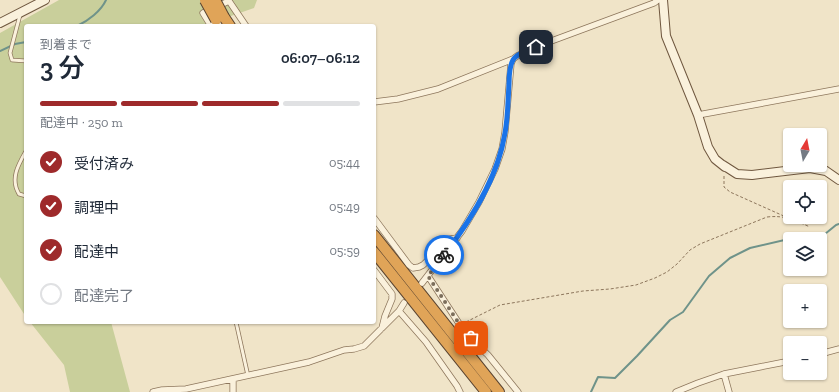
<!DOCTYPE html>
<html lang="ja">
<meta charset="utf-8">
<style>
body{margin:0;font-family:"Zilla Slab","Noto Sans JP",serif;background:#f2f2f3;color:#1f2937;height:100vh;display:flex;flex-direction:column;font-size:15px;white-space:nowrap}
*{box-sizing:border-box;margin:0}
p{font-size:13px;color:#747a83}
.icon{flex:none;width:22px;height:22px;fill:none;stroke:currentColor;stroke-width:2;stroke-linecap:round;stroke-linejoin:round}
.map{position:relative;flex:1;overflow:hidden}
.side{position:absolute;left:24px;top:24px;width:352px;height:300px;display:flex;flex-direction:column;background:#fff;border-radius:4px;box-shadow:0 1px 3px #0004}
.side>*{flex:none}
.needle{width:26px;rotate:10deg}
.tools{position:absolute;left:783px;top:128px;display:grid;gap:8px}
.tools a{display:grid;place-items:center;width:44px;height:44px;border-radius:4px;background:#fff;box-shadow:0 1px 3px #0004;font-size:20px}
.pin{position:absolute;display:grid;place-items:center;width:34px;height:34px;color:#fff;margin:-17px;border-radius:8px;box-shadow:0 2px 6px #0006}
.courier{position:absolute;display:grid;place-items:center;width:40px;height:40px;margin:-20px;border:3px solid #1a73e8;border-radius:50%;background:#fff;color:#222;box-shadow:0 1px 5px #0007}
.headline em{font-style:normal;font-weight:600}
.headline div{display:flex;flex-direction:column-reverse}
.headline{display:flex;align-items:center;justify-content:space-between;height:68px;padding:0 16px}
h1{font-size:26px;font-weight:600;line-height:30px}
.bar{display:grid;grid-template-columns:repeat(4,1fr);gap:6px 4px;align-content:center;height:48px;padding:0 16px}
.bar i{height:5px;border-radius:3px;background:#e0e1e3}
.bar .selected{background:#9e2a2b}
.bar p{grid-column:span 4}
ol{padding:0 16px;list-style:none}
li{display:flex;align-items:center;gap:12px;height:44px}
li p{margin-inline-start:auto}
li .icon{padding:4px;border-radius:50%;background:#9e2a2b;color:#fff;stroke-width:4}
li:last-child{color:#747a83}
li i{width:22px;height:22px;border:2px solid #e0e1e3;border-radius:50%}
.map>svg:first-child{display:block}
.green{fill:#c9cf9b}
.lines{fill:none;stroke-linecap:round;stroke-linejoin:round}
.stream{stroke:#6f938a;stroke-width:2}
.lane-casing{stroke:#8d765c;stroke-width:4.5}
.street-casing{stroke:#8d765c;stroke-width:7}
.secondary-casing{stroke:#6f573f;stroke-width:10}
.highway-casing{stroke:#5b4430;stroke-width:12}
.path{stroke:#8d765c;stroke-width:1;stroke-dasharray:3 2;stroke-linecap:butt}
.lane{stroke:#faf1dc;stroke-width:3}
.street{stroke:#faf1dc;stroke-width:5.5}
.secondary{stroke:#faf1dc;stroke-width:8}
.highway{stroke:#e0a458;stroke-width:10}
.highway-bridge-casing{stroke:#5b4430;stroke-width:12;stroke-linecap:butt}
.highway-bridge{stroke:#e0a458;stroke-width:10}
.done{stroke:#7c6e5b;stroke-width:4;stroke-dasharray:0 7.2}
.route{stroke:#1a73e8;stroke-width:5}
</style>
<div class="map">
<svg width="839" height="392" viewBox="0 0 839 392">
<rect width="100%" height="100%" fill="#f0e4c8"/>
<path class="green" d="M59,0H257L254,8L202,26H26V317L0,277V33Z
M30,322H111L130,392H70L64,365Z"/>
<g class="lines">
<path class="stream" d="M77,26C88,21 101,11 106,0
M0,51L15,44L26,42
M591,392L598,377L615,378L637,356L670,320L683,312L709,276L730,258L750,248L806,235L825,234L836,225L839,224"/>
<defs>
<path id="lane" d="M20,15L10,53L12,60L26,61
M26,151C18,165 10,179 19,194L26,196
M236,322L248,376"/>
<path id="street" d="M211,26L203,13L229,1L246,26
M374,102L398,99L438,89L513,59
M698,115L839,89
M374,218L409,265L413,268L419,267L423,265L450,239L457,238
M374,270L392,294V299L385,316L382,328
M428,276L460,325L471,339L488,355L518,392
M422,283L462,231L479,202L495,169L502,149L505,132L511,64L513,59L517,56L546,43L654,3L658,0
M399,311L426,342L457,386L460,392
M820,354L839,349
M724,374L729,392
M233,379V392
M153,392L162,390L186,389L309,362L344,350L354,349L364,346L399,311L404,303
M676,392L698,383L724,374L790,361"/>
<path id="secondary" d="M663,0L666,36L698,115L708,147L715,159L725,167
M0,23L45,0
M723,165L737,174L752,175L810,168L826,171L839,180"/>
<path id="highway" d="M224,17L230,26
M374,235L499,392
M374,252L486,392"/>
</defs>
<use href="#lane" class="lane-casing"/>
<use href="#street" class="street-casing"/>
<use href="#secondary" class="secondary-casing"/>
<use href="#highway" class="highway-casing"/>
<path class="path" d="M724,176V187L730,192L786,217
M466,322L500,305L583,291L610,289L636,285L655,278L667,272L677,264L690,250L700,244L767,217C785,215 794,220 810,227"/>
<use href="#lane" class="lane"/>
<use href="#street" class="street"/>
<use href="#secondary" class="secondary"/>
<use href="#highway" class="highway"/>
<defs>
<path id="highway-bridge" d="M205,0L216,20
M215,0L224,17"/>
</defs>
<use href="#highway-bridge" class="highway-bridge-casing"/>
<use href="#highway-bridge" class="highway-bridge"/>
</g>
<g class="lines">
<path class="done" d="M444,255L428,276L460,325L471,338"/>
<path class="route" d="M444,255C471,220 498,178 505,133C508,117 508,100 509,84C509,77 509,67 513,60C517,53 529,50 536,47"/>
</g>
</svg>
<div class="tools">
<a><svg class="needle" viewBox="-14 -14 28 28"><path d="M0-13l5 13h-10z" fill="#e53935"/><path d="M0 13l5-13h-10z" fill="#747a83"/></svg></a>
<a><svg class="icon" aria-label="locate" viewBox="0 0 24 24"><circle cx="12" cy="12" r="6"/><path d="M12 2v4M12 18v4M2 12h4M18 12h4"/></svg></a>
<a><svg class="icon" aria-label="layers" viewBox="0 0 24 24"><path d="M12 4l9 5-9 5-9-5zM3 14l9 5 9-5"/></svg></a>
<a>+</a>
<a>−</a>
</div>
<div class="pin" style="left:471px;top:338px;background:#ea580c"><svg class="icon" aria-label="bag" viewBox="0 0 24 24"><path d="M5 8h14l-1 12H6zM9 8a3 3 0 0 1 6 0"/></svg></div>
<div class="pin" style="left:536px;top:47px;background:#1f2937"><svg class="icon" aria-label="home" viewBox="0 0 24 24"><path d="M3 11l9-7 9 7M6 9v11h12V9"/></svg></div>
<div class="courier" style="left:444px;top:255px"><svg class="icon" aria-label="bike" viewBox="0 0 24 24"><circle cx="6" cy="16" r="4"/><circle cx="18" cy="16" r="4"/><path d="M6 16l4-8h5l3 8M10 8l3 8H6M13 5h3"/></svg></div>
<section class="side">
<div class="headline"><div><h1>3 分</h1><p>到着まで</p></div><em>06:07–06:12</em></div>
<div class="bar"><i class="selected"></i><i class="selected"></i><i class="selected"></i><i></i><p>配達中 · 250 m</p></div>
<ol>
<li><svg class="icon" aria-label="check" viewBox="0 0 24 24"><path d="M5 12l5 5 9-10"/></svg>受付済み<p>05:44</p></li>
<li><svg class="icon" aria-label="check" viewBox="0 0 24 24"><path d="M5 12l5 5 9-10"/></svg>調理中<p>05:49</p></li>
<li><svg class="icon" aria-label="check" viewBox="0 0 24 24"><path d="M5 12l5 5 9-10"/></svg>配達中<p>05:59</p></li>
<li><i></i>配達完了</li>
</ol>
</section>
</div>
